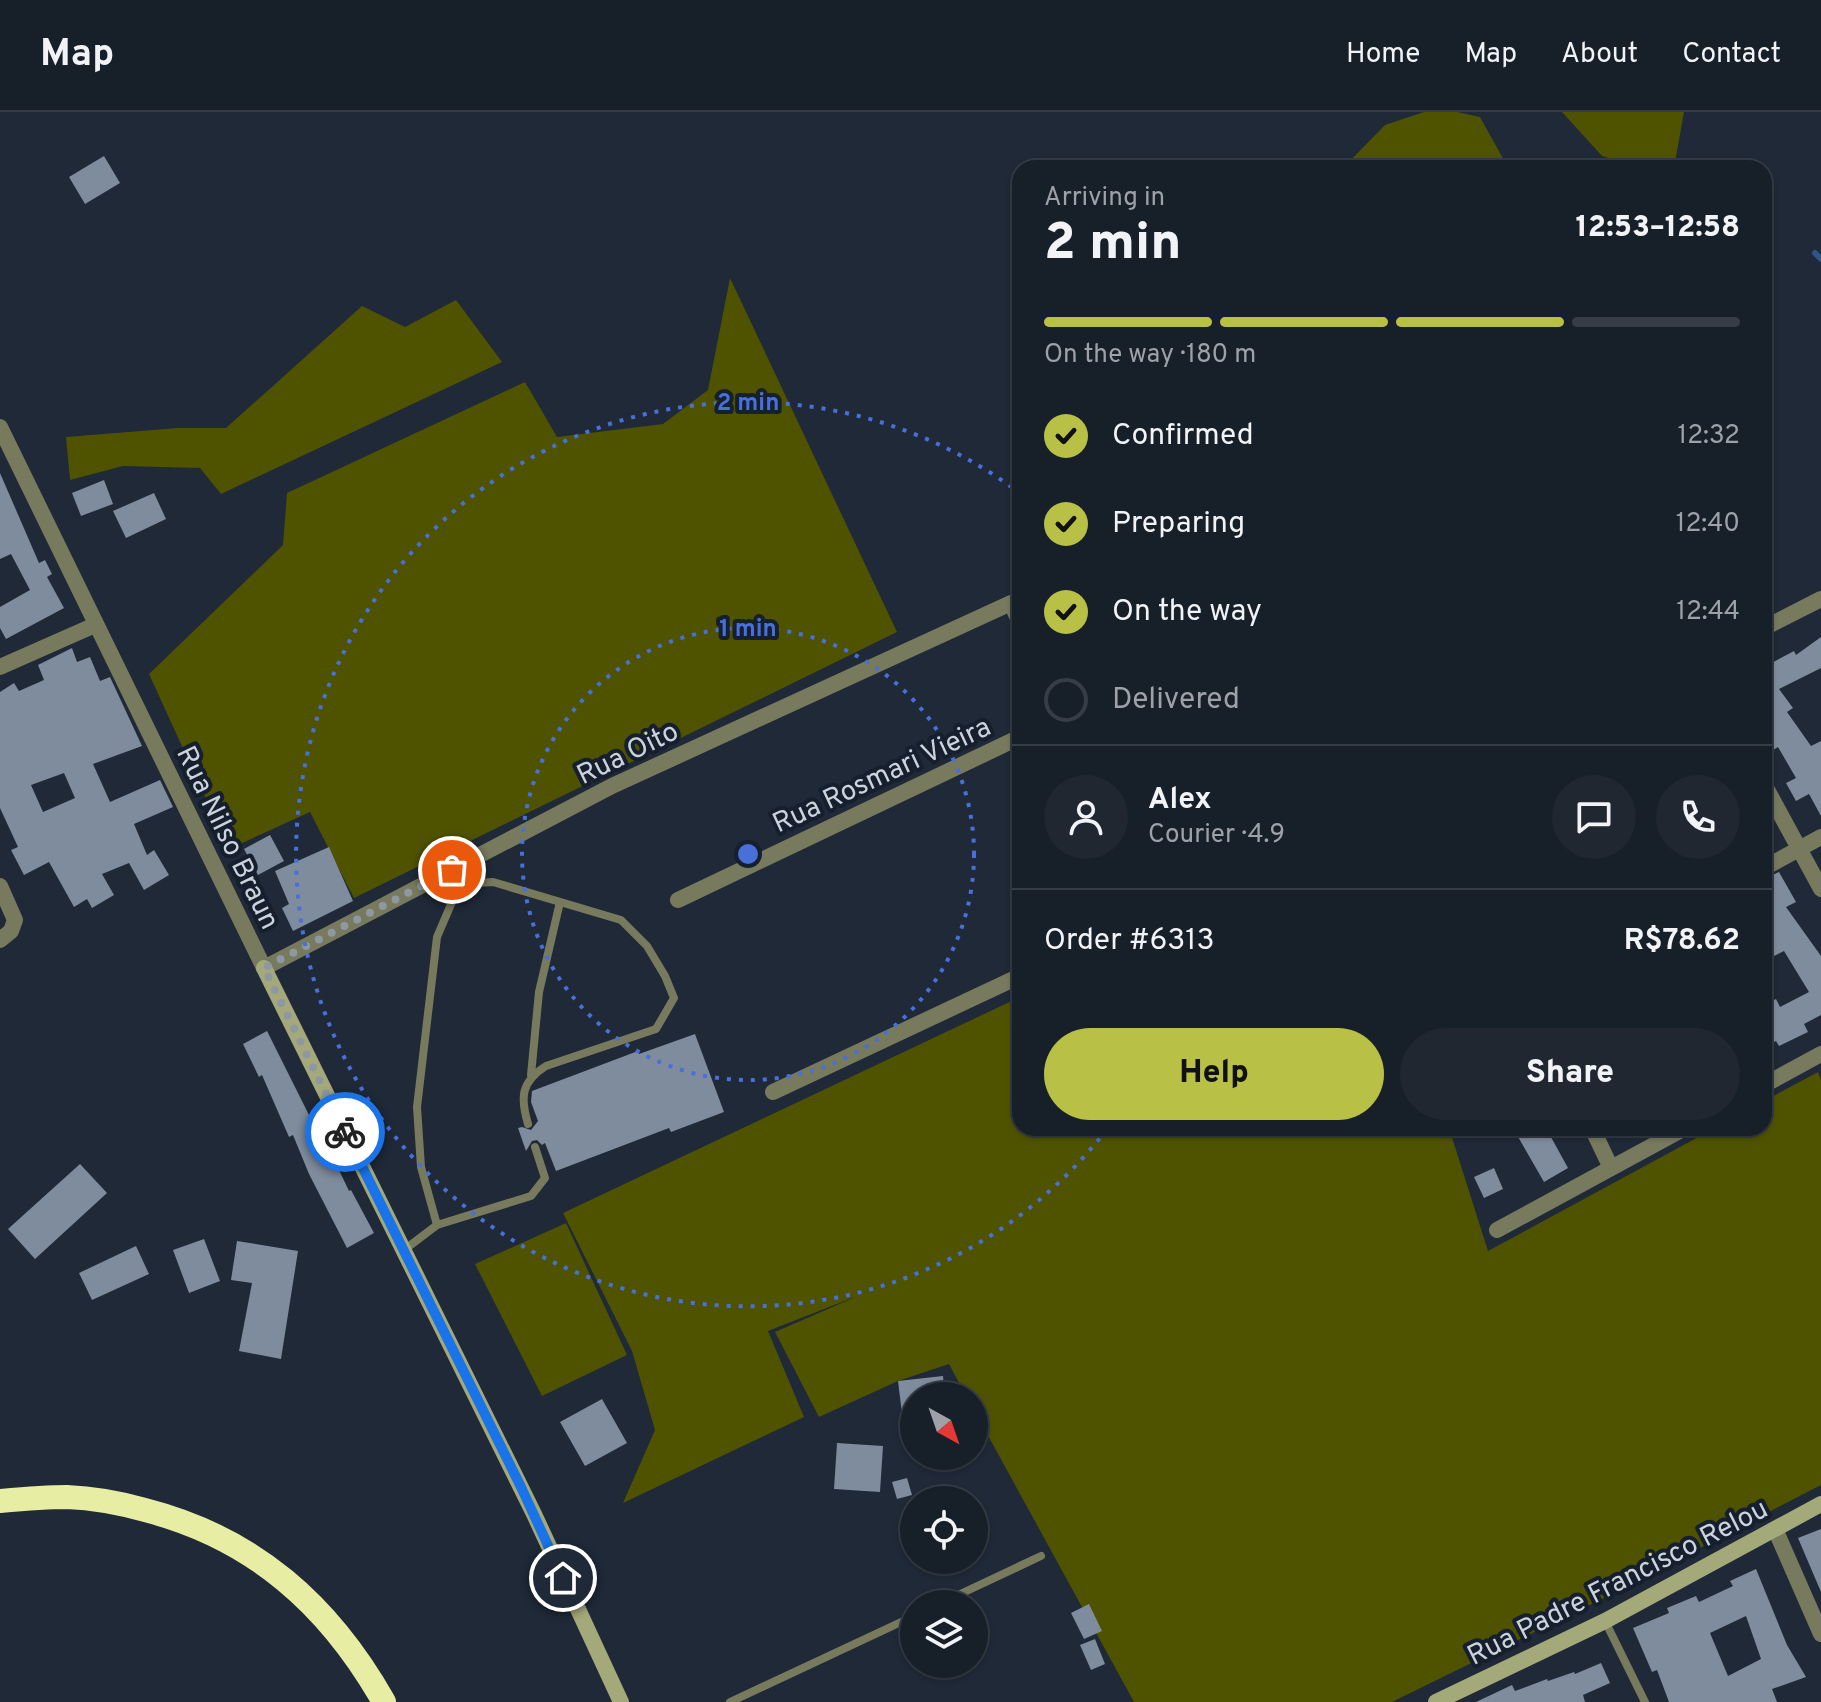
<!DOCTYPE html>
<meta charset="utf-8">
<style>
body{margin:0;font-family:Overpass,sans-serif;background:#202731;color:#f1f3f6;height:100vh;display:flex;flex-direction:column;font-size:30px;white-space:nowrap}
*{box-sizing:border-box;margin:0}
p{font-size:26px;color:#9ea2a8}
.icon{flex:none;width:44px;height:44px;fill:none;stroke:currentColor;stroke-width:2;stroke-linecap:round;stroke-linejoin:round}
.map{position:relative;flex:1;overflow:hidden}
.panel{position:absolute;left:1012px;top:48px;width:760px;height:976px;display:flex;flex-direction:column;background:#171f29;border-radius:24px;box-shadow:0 2px 6px #0004,0 0 0 2px #363d46}
.panel>*{flex:none}
.needle{width:52px;rotate:140deg}
.tools{position:absolute;left:900px;top:1270px;display:grid;gap:16px}
.tools a{display:grid;place-items:center;width:88px;height:88px;border-radius:50%;background:#171f29;box-shadow:0 2px 6px #0004,0 0 0 2px #363d46;font-size:40px}
.pin{position:absolute;display:grid;place-items:center;width:68px;height:68px;color:#fff;margin:-34px;border:4px solid #fff;border-radius:50%;box-shadow:0 2px 8px #0007}
.courier{position:absolute;display:grid;place-items:center;width:80px;height:80px;margin:-40px;border:6px solid #1a73e8;border-radius:50%;background:#fff;color:#222;box-shadow:0 2px 10px #0007}
.head em{font-style:normal;font-weight:800}
.head div{display:flex;flex-direction:column-reverse}
.head{display:flex;align-items:center;justify-content:space-between;height:136px;padding:0 32px}
h1{font-size:52px;font-weight:800;line-height:60px}
.bar{display:grid;grid-template-columns:repeat(4,1fr);gap:12px 8px;align-content:center;height:96px;padding:0 32px}
.bar i{height:10px;border-radius:6px;background:#363d46}
.bar .current{background:#b8c146}
.bar p{grid-column:span 4}
.line{display:flex;align-items:center;gap:20px;padding:0 32px;border-top:2px solid #363d46}
.line div{flex:1}
.round{display:grid;place-items:center;flex:none;width:84px;height:84px;border-radius:42px;background:#202731}
ol{padding:0 32px;list-style:none}
li{display:flex;align-items:center;gap:24px;height:88px}
li p{margin-inline-start:auto}
li .icon{padding:8px;border-radius:50%;background:#b8c146;color:#111;stroke-width:4}
li:last-child{color:#9ea2a8}
li i{width:44px;height:44px;border:4px solid #363d46;border-radius:50%}
.action{display:flex;gap:16px;margin-top:auto;padding:16px 32px}
.action a{flex:1;height:92px;border-radius:48px;background:#b8c146;color:#111;font-size:32px;font-weight:800;line-height:92px;text-align:center}
.action a+a{background:#202731;color:#f1f3f6}
header{display:flex;align-items:center;gap:48px;box-sizing:border-box;height:112px;padding:0 40px;background:#171f29;border-bottom:2px solid #363d46}
header strong{font-size:38px}
nav{display:flex;gap:44px;margin-inline-start:auto;font-size:28px}
.map>svg:first-child{display:block}
.green{fill:#4f5300}
.lines{fill:none;stroke-linecap:round;stroke-linejoin:round}
.stream{stroke:#2e5588;stroke-width:6}
.building{fill:#7f8c9d;fill-rule:evenodd}
.lane{stroke:#777a5d;stroke-width:8}
.street{stroke:#777a5d;stroke-width:16}
.secondary{stroke:#a4a97a;stroke-width:16}
.highway{stroke:#e7eea4;stroke-width:24}
.done{stroke:#8f98a2;stroke-width:8;stroke-dasharray:0 14.4}
.route{stroke:#1a73e8;stroke-width:10}
.ring{fill:none;stroke:#496fd9;stroke-width:4;stroke-dasharray:4 8}
.labels{text-anchor:middle;stroke-width:8;stroke-linejoin:round;paint-order:stroke}
.street-label{font-size:28px;fill:#ccd3dc;stroke:#151f2d}
.centre{fill:#496fd9;stroke:#151f2d;stroke-width:4}
.ring-label{font-size:24px;text-anchor:middle;font-weight:bold;fill:#496fd9;stroke:#151f2d;stroke-width:8;stroke-linejoin:round;paint-order:stroke}
</style>
<header>
<strong>Map</strong>
<nav><a>Home</a><a>Map</a><a>About</a><a>Contact</a></nav>
</header>
<div class="map">
<svg width="1821" height="1590" viewBox="0 0 1821 1590">
<rect width="100%" height="100%" fill="#1f2937"/>
<path class="green" d="M1424,0H1457L1480,5L1505,50V56H1343L1385,13Z
M1562,0H1684L1674,56H1643L1602,44Z
M730,166L897,520L354,786L310,700L229,737L149,562L283,433L287,381L525,270L557,325L663,312L708,278Z
M456,188L502,250L221,382L200,356L123,354L70,368L66,325L178,316H226L362,194L405,215Z
M1020,885V1016H1449L1488,1139L1715,1016H1764V989L1818,960L1821,968V1373L1598,1489L1392,1590H1134L974,1298V1284H966L949,1252L898,1269L819,1305L775,1220L860,1183L768,1219L804,1305L623,1391L655,1318L632,1239L563,1101Z
M566,1111L627,1243L542,1284L475,1152Z"/>
<g class="lines">
<path class="stream" d="M1815,141L1821,147"/>
</g>
<path class="building" d="M104,44L120,71L85,92L69,65Z
M0,361L39,451L45,448L52,462L47,465L64,496L6,527L0,516V495L30,478L11,442L0,447Z
M104,368L113,392L81,404L72,381Z
M154,381L166,407L126,426L113,399Z
M1821,525V556L1779,577L1793,596L1787,600L1811,634L1821,629V704L1809,682L1796,689L1786,671L1796,666L1778,635L1770,640L1764,633V555L1794,539L1796,543Z
M72,536L77,550L90,545L100,569L110,565L142,634L93,652L110,690L160,668L173,695L134,712L147,743L154,738L169,763L144,778L129,751L102,762L114,783L92,796L87,787L74,795L49,750L24,763L11,738L18,735L0,696V580L14,571L19,579L44,568L38,553ZM64,661L75,686L43,700L31,673Z
M270,723L284,749L258,763L244,737Z
M329,735L353,789L293,819L282,796L289,792L275,759Z
M1779,760L1796,790L1786,795L1821,844V903L1804,912L1808,920L1779,934L1776,929L1764,935V893L1776,887L1780,895L1809,880L1784,839L1764,849V767Z
M267,919L317,1019L320,1018L349,1079L351,1078L374,1121L347,1136L309,1062L293,1023L289,1025L262,963L259,965L243,932Z
M695,922L724,1000L671,1020L669,1016L556,1059L545,1031L542,1033L537,1028L532,1029L526,1039L518,1016L522,1015L531,1018L538,1009L531,990L532,979L638,939L639,942Z
M1513,1016H1546L1568,1056L1544,1070Z
M80,1052L107,1081L35,1147L8,1117Z
M1494,1056L1503,1077L1484,1086L1474,1065Z
M204,1127L220,1169L189,1181L173,1138Z
M237,1129L298,1139L281,1247L239,1239L252,1171L231,1168Z
M136,1134L149,1162L92,1188L79,1161Z
M943,1264L945,1284H914V1317L904,1318L898,1269Z
M602,1287L627,1331L585,1354L560,1310Z
M837,1331L883,1334L880,1380L834,1377Z
M907,1366L912,1383L897,1387L892,1370Z
M1821,1417V1480L1798,1426Z
M1756,1457L1787,1533L1806,1565L1772,1577L1777,1590H1669L1657,1558L1652,1560L1633,1516L1669,1501L1667,1496L1696,1484L1699,1490L1733,1474L1730,1469ZM1746,1504L1761,1547L1728,1564L1710,1521Z
M1089,1492L1102,1519L1084,1527L1071,1501Z
M1095,1527L1105,1552L1091,1558L1080,1533Z
M1601,1551L1610,1571L1583,1583L1585,1590H1476L1512,1573L1515,1579L1547,1567L1548,1569L1574,1560L1575,1562Z"/>
<g class="lines">
<path class="lane" d="M531,963L539,880L560,790
M437,1113L421,1055L417,995L437,825L455,783L477,771L493,770L621,808L647,834L665,864L674,886L656,917L546,954C521,970 520,985 528,1012
M404,1138L437,1113L531,1084L545,1066L535,1035
M939,1492L1041,1444
M1605,1509L1645,1590
M730,1590L914,1504"/>
<path class="street" d="M0,315L264,856L612,674L1011,491L1020,511
M1764,516L1821,487
M0,555L95,513
M1764,672L1821,777
M1764,756L1821,725
M0,774L15,808L11,819L0,828
M678,788L1020,625
M1764,973L1821,942
M773,980L1020,864
M1592,1016L1611,1056
M1497,1118L1685,1016
M1775,1417L1821,1522"/>
<path class="secondary" d="M264,856L534,1402L621,1590
M1436,1590L1605,1509L1821,1392"/>
<path class="highway" d="M0,1389C22,1387 45,1385 67,1385C93,1386 120,1391 145,1398C254,1426 329,1493 384,1590"/>
</g>
<g class="lines">
<path class="done" d="M345,1020L264,856L452,758"/>
<path class="route" d="M345,1020L521,1375L563,1466"/>
</g>
<g class="ring">
<circle cx="748" cy="742" r="226"/>
<path d="M1107 1017A452 452 0 1 1 1017 379"/>
</g>
<g class="labels">
<g class="street-label">
<text transform="translate(627 640) rotate(-26)" y="10">Rua Oito</text>
<text transform="translate(881 662) rotate(-25)" y="10">Rua Rosmari Vieira</text>
<text transform="translate(229 725) rotate(64)" y="10">Rua Nilso Braun</text>
<text transform="translate(1617 1469) rotate(-27)" y="10">Rua Padre Francisco Relou</text>
</g>
</g>
<circle cx="748" cy="742" r="12" class="centre"/>
<g class="ring-label">
<text x="748" y="298">2 min</text>
<text x="748" y="524">1 min</text>
</g>
</svg>
<div class="tools">
<a><svg class="needle" viewBox="-14 -14 28 28"><path d="M0-13l5 13h-10z" fill="#e53935"/><path d="M0 13l5-13h-10z" fill="#9ea2a8"/></svg></a>
<a><svg class="icon" aria-label="locate" viewBox="0 0 24 24"><circle cx="12" cy="12" r="6"/><path d="M12 2v4M12 18v4M2 12h4M18 12h4"/></svg></a>
<a><svg class="icon" aria-label="layers" viewBox="0 0 24 24"><path d="M12 4l9 5-9 5-9-5zM3 14l9 5 9-5"/></svg></a>
</div>
<div class="pin" style="left:452px;top:758px;background:#ea580c"><svg class="icon" aria-label="bag" viewBox="0 0 24 24"><path d="M5 8h14l-1 12H6zM9 8a3 3 0 0 1 6 0"/></svg></div>
<div class="pin" style="left:563px;top:1466px;background:#1f2937"><svg class="icon" aria-label="home" viewBox="0 0 24 24"><path d="M3 11l9-7 9 7M6 9v11h12V9"/></svg></div>
<div class="courier" style="left:345px;top:1020px"><svg class="icon" aria-label="bike" viewBox="0 0 24 24"><circle cx="6" cy="16" r="4"/><circle cx="18" cy="16" r="4"/><path d="M6 16l4-8h5l3 8M10 8l3 8H6M13 5h3"/></svg></div>
<section class="panel">
<div class="head"><div><h1>2 min</h1><p>Arriving in</p></div><em>12:53–12:58</em></div>
<div class="bar"><i class="current"></i><i class="current"></i><i class="current"></i><i></i><p>On the way · 180 m</p></div>
<ol>
<li><svg class="icon" aria-label="check" viewBox="0 0 24 24"><path d="M5 12l5 5 9-10"/></svg>Confirmed<p>12:32</p></li>
<li><svg class="icon" aria-label="check" viewBox="0 0 24 24"><path d="M5 12l5 5 9-10"/></svg>Preparing<p>12:40</p></li>
<li><svg class="icon" aria-label="check" viewBox="0 0 24 24"><path d="M5 12l5 5 9-10"/></svg>On the way<p>12:44</p></li>
<li><i></i>Delivered</li>
</ol>
<div class="line" style="height:144px"><a class="round"><svg class="icon" aria-label="person" viewBox="0 0 24 24"><circle cx="12" cy="8" r="4"/><path d="M4 21q1-7 8-7t8 7"/></svg></a><div><b>Alex</b><p>Courier · 4.9</p></div><a class="round"><svg class="icon" aria-label="chat" viewBox="0 0 24 24"><path d="M4 5h16v11H9l-5 4z"/></svg></a><a class="round"><svg class="icon" aria-label="phone" viewBox="0 0 24 24"><path d="M5 4h4l2 5-3 2q2 4 5 5l2-3 5 2v4C11 20 4 13 5 4z"/></svg></a></div>
<div class="line" style="height:104px"><div>Order #6313</div><b>R$78.62</b></div>
<div class="action"><a>Help</a><a>Share</a></div>
</section>
</div>
